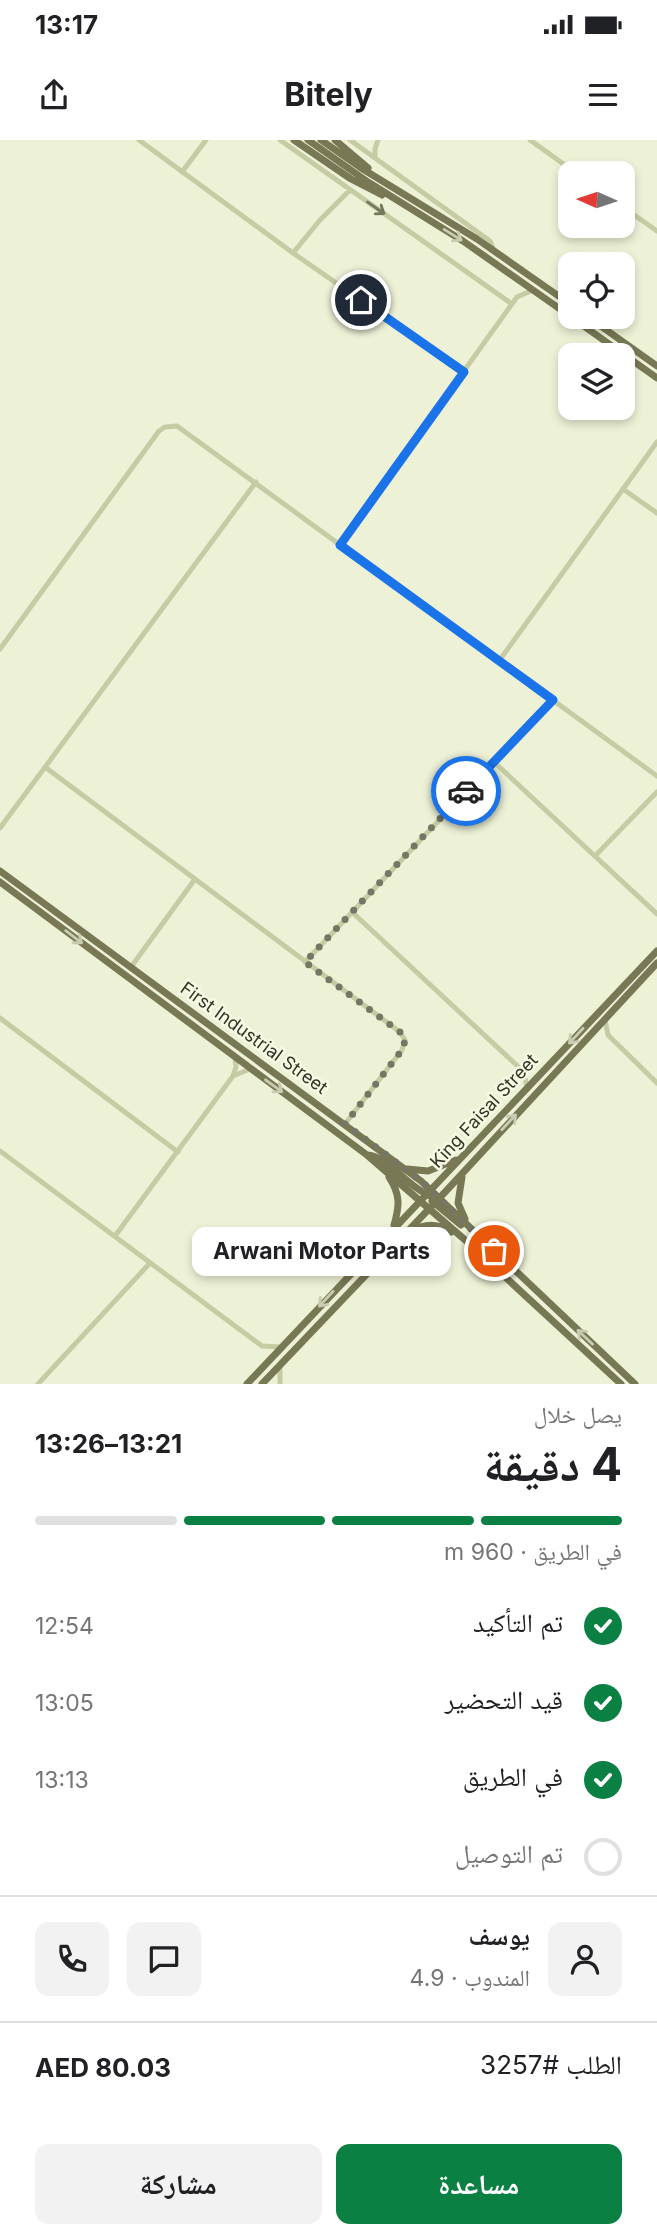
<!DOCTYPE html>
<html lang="ar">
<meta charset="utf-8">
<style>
body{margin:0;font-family:Inter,"Noto Naskh Arabic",sans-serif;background:#f2f2f2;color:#202124;direction:rtl;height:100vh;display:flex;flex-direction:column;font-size:26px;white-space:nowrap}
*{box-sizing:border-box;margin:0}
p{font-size:23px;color:#757577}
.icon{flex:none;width:38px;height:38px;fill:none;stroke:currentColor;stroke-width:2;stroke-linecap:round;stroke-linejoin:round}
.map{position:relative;height:1244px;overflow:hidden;direction:ltr}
.sheet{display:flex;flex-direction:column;background:#fff;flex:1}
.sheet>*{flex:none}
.needle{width:46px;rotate:273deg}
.fabs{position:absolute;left:558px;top:21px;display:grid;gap:14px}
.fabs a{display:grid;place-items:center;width:77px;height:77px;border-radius:14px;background:#fff;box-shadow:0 4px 10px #0003;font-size:35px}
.pin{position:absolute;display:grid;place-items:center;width:60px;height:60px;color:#fff;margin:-30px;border:4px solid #fff;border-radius:50%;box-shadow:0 2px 7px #0007}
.courier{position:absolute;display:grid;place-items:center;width:70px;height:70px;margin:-35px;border:5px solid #1a73e8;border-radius:50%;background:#fff;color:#222;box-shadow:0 2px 9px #0007}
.bubble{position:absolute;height:49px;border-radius:14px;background:#fff;box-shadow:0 4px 10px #0003;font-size:23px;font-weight:700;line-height:49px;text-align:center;direction:rtl}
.overview em{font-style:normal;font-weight:700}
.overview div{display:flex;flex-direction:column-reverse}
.overview{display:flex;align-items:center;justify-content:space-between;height:119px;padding:0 35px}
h1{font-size:46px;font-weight:700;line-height:52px}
.bar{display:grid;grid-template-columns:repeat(4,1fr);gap:10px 7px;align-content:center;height:84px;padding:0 35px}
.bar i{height:9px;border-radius:5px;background:#e0e0e0}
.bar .on{background:#0b8043}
.bar p{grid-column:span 4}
.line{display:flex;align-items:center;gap:18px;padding:0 35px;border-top:2px solid #e0e0e0}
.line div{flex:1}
.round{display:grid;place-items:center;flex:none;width:74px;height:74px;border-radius:14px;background:#f2f2f2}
ol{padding:0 35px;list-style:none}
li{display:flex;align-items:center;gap:21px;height:77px}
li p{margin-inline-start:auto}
li .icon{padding:7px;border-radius:50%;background:#0b8043;color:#fff;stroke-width:4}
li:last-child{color:#757577}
li i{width:38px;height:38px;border:4px solid #e0e0e0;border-radius:50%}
.cta{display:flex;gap:14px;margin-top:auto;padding:14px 35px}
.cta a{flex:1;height:80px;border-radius:14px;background:#0b8043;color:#fff;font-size:28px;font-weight:700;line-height:80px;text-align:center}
.cta a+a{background:#f2f2f2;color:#202124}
.status{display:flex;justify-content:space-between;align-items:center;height:49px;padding:0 35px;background:#fff;direction:ltr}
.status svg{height:19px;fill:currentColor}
header{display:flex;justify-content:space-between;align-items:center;height:91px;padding:0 35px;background:#fff;font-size:32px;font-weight:700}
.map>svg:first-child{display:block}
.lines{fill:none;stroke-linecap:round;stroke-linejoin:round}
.minor{stroke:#c6cba3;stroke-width:5}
.major{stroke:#797855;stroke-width:7}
.oneway{stroke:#76785e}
.oneway2{stroke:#caccb2}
.done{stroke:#757764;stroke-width:7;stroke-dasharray:0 12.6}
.route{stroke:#1a73e8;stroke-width:9}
.labels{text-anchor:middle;stroke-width:5;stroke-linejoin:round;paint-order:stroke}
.street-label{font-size:18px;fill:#353526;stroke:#f6fae4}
</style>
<div class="status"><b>13:17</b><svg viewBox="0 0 49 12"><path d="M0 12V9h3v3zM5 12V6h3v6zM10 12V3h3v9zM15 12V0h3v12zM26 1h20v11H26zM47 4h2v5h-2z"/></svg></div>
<header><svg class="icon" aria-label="menu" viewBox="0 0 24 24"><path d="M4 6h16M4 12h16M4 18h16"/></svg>Bitely<svg class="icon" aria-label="share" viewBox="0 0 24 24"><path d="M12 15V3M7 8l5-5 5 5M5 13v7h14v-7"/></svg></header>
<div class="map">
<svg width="657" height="1244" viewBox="0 0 657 1244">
<rect width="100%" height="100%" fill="#edf2d7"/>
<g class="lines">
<path class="minor" d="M139,0L293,113L464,232
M280,0L512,164
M350,0L490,101L494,111
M530,0L576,33
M375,18V9L378,0
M182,32L206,0
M623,67L657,91
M293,113L320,80L350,50
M623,349L657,373
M339,405L517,157L533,150
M0,509L159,291L165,287L177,286L657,636
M499,521L657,302
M494,622L657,774
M45,627L400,892L405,900L402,910L345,984
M0,688L256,342
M595,716L657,652
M352,772L524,932L527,948
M305,822L553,560
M131,827L195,739
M0,878L178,1012
M605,880L608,895L657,943
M233,936L250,929
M0,1011L262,1206L281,1207
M115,1096L233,936L236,927L235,917
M280,1227V1244
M38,1244L150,1123"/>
<path class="major" d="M294,0L351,39L382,55
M308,0L368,42L463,101L570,176
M321,0L361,28L477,99L570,164
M335,0L368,28
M571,177L657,238
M588,177L657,226
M0,731L421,1041L635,1244
M0,742L367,1015L464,1099L621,1244
M368,1015C388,1017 409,1048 430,1056
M407,1029L428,1031L456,1020
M389,1037C400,1054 400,1065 394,1085
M462,1037L458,1063L465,1079
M432,1061L461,1085
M410,1092C425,1083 437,1083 451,1092
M247,1244L657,811
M262,1244L447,1050L657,823"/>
</g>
<defs><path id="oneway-shaft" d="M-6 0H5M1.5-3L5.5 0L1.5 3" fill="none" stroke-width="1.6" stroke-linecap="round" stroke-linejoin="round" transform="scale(1.75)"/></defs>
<use class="oneway" href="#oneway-shaft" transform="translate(376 68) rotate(35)"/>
<g class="oneway2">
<use href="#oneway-shaft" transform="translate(453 95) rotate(32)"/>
<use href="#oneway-shaft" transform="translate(74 797) rotate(37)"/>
<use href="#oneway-shaft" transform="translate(576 896) rotate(133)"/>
<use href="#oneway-shaft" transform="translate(274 946) rotate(36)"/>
<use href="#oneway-shaft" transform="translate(509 982) rotate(-47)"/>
<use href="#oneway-shaft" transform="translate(326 1159) rotate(133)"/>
<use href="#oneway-shaft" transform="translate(585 1197) rotate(-137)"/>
</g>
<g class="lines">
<path class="done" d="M466,651L305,822L400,892L405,901L402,910L345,984L421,1041L494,1111"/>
<path class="route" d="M361,160L464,232L340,405L553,560L466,651"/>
</g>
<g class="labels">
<g class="street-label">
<text transform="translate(254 898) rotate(36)" y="6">First Industrial Street</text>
<text transform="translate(484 971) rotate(-47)" y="6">King Faisal Street</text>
</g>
</g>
</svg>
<div class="fabs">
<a><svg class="needle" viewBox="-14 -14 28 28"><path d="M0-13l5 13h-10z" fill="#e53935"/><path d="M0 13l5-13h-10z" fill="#757577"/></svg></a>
<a><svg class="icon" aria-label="locate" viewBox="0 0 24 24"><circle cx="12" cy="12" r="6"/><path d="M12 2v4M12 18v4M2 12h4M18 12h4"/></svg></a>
<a><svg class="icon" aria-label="layers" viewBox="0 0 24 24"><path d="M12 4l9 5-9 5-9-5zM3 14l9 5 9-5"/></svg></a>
</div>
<div class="pin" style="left:494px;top:1111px;background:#ea580c"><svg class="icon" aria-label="bag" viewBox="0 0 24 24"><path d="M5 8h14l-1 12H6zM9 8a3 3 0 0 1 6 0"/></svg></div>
<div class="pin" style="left:361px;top:160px;background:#1f2937"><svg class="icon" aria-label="home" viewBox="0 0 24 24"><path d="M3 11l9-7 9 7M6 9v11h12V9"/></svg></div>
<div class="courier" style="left:466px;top:651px"><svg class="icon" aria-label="car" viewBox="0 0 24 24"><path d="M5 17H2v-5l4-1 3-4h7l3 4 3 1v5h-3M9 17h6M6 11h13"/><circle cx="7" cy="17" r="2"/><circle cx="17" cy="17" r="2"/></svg></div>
<div class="bubble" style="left:192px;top:1087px;width:259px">Arwani Motor Parts</div>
</div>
<section class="sheet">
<div class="overview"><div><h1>4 دقيقة</h1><p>يصل خلال</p></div><em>13:21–13:26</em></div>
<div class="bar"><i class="on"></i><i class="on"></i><i class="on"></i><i></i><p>في الطريق · 960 m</p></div>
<ol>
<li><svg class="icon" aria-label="check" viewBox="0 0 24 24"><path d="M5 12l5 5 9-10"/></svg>تم التأكيد<p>12:54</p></li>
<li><svg class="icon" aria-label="check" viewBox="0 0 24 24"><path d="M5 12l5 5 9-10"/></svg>قيد التحضير<p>13:05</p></li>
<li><svg class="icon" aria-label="check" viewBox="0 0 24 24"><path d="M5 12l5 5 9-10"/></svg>في الطريق<p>13:13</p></li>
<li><i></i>تم التوصيل</li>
</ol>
<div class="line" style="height:126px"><a class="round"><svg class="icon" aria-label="person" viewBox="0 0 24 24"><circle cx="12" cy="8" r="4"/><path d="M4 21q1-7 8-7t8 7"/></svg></a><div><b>يوسف</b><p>المندوب · 4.9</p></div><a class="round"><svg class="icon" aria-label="chat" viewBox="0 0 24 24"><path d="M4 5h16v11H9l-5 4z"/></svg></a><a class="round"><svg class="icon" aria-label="phone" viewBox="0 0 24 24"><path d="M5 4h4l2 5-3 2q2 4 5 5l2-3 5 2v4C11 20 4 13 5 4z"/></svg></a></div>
<div class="line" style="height:91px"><div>الطلب #3257</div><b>AED 80.03</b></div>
<div class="cta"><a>مساعدة</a><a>مشاركة</a></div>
</section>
